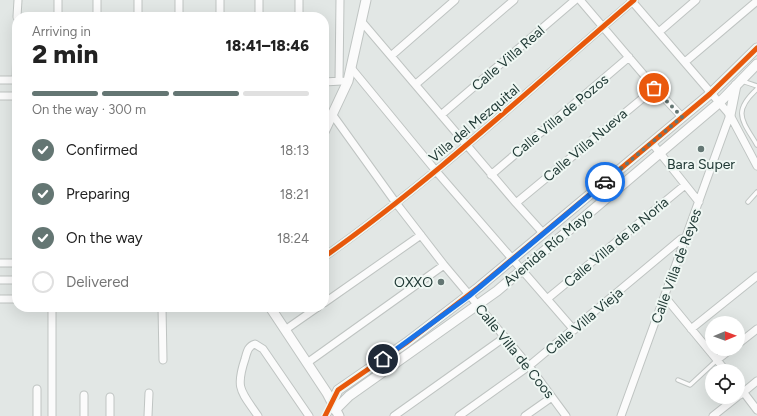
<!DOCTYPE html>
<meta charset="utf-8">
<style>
body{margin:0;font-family:Figtree,sans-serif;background:#f2f2f2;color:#222;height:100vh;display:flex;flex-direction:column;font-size:15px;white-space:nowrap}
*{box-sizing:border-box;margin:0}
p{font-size:13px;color:#767676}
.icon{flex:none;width:22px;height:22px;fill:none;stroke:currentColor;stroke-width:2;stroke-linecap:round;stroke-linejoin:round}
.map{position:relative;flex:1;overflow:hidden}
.side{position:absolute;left:12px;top:12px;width:317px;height:300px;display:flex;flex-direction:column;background:#fff;border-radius:16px;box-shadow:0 4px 16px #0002}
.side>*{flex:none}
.needle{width:26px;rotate:89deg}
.tools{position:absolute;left:705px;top:316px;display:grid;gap:8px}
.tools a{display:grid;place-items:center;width:40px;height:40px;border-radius:50%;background:#fff;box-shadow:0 4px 16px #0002;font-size:20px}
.pin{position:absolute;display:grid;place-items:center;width:34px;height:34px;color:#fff;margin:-17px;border:2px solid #fff;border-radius:50%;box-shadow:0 1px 4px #0007}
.courier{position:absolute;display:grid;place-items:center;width:40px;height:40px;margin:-20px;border:3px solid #1a73e8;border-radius:50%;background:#fff;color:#222;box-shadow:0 1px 5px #0007}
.head em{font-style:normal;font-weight:800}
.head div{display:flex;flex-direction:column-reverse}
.head{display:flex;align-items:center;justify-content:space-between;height:68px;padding:0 20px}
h1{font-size:26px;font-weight:800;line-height:30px}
.bar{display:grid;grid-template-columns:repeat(4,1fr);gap:6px 4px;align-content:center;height:48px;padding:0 20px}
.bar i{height:5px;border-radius:3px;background:#e0e0e0}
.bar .on{background:#647673}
.bar p{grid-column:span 4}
ol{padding:0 20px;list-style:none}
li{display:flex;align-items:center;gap:12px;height:44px}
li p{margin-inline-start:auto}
li .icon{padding:4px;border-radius:50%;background:#647673;color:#fff;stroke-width:4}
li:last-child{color:#767676}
li i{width:22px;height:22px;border:2px solid #e0e0e0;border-radius:50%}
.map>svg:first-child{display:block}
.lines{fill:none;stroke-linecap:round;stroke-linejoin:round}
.service-casing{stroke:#bfc4c2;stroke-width:5.5}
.minor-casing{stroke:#bfc4c2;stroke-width:9}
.tertiary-casing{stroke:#bfc4c2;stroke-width:11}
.service{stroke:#fbfbfb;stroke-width:3.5}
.minor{stroke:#fbfbfb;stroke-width:7}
.tertiary{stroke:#fbfbfb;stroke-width:9}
.cycleway-casing{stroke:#eff7f3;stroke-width:8}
.cycleway{stroke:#e8590c;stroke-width:5}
.done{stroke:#647673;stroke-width:4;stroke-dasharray:0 7.2}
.route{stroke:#1a73e8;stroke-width:5}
.poi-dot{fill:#647673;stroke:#eff7f3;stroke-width:1.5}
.labels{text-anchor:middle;stroke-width:4;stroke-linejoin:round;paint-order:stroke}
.street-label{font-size:14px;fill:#203935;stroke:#eff7f3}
.poi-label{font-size:14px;fill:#203935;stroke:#eff7f3}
</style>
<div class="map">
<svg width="757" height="416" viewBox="0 0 757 416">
<rect width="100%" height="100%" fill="#e2e7e5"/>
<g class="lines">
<defs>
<path id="service" d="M742,81L757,86
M757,89C732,112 742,120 757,145
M748,202L757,192
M678,380L690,385L717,360"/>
<path id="minor" d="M58,0V17
M97,0V17
M299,0V17
M580,0L655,88L682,117
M631,0L730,115L757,166
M17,17L18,0
M138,17V0
M179,17V0
M220,17V0
M259,17V0
M362,22L516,203L543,233
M659,32L696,0
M391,56L455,0
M685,62L757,1
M352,69L436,171L574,330
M0,80H17
M16,80L17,46
M339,81L340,0
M324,82L342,81
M416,84L514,0
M0,96H17
M332,114L396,203L444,265L529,366L566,416
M441,115L575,0
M652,143L699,202
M491,175L629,57
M516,203L655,88
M324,257C434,179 532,87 634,0
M0,263H17
M0,280H17
M665,297L726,371
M0,299H17
M547,299L685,185
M324,303L421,235
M162,307L163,360
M691,329L757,276
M285,330L318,307
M738,344L757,329
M717,360L731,349
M307,363L444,265
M738,385L757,410
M37,389V416
M84,395V416
M740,395L757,381
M110,397V416
M327,414L332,403
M52,416V307
M148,416L149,393
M258,416C241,391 235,389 245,359C247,352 248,346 255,344L263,349L309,416
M394,416L505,337
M459,416L529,366L681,239L687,238
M525,416L552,397
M621,416L730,115
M713,416L737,397"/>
<path id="tertiary" d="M730,115L736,85
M324,132L348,81L366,0
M270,307L327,393L339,416
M332,403L338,390L406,343L479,287L710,94L757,48
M335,410L349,396L497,291L720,102L757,64"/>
</defs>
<use href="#service" class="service-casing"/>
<use href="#minor" class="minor-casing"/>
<use href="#tertiary" class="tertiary-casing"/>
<use href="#service" class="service"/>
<use href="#minor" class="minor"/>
<use href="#tertiary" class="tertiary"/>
<defs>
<path id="cycleway" d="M324,257C434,179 532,87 634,0
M325,416L338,390L406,343L479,287L710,94L757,48"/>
</defs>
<use href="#cycleway" class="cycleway-casing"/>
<use href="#cycleway" class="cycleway"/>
</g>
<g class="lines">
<path class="done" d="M605,182L682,117L654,88"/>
<path class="route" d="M383,359L469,296L605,182"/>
</g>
<g class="poi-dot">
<circle cx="701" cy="149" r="4"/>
<circle cx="441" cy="282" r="4"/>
</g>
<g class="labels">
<g class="street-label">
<text transform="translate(508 58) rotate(-41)" y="5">Calle Villa Real</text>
<text transform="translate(560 116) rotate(-40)" y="5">Calle Villa de Pozos</text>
<text transform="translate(474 123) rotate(-40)" y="5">Villa del Mezquital</text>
<text transform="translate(585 145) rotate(-40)" y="5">Calle Villa Nueva</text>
<text transform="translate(616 242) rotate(-40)" y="5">Calle Villa de la Noria</text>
<text transform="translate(548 247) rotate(-40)" y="5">Avenida Río Mayo</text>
<text transform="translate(676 266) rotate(-70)" y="5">Calle Villa de Reyes</text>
<text transform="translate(584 321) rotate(-40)" y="5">Calle Villa Vieja</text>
<text transform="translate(515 351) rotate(51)" y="5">Calle Villa de Coos</text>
</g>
<g class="poi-label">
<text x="701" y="169">Bara Super</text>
<text x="433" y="287" text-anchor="end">OXXO</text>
</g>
</g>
</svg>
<div class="tools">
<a><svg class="needle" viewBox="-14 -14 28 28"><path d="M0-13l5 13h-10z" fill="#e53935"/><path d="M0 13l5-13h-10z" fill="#767676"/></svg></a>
<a><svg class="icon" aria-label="locate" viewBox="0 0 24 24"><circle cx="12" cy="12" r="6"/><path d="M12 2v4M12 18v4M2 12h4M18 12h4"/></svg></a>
</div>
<div class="pin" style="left:654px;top:88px;background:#ea580c"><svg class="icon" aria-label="bag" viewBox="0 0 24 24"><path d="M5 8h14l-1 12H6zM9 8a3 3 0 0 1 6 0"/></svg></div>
<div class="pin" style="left:383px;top:359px;background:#1f2937"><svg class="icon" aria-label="home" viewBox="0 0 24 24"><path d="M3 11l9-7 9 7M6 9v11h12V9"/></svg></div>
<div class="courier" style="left:605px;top:182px"><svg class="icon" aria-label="car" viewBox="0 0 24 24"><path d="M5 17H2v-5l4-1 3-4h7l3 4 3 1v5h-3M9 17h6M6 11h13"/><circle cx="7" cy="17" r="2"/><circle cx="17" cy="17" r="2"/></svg></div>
<section class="side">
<div class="head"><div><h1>2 min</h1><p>Arriving in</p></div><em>18:41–18:46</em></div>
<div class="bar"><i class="on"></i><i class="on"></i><i class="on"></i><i></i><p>On the way · 300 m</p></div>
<ol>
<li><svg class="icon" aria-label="check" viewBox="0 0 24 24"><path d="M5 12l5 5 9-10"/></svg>Confirmed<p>18:13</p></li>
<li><svg class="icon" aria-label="check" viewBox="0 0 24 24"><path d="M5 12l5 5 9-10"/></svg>Preparing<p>18:21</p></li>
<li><svg class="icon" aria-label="check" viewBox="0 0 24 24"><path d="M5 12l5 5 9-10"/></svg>On the way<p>18:24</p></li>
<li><i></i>Delivered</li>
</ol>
</section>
</div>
